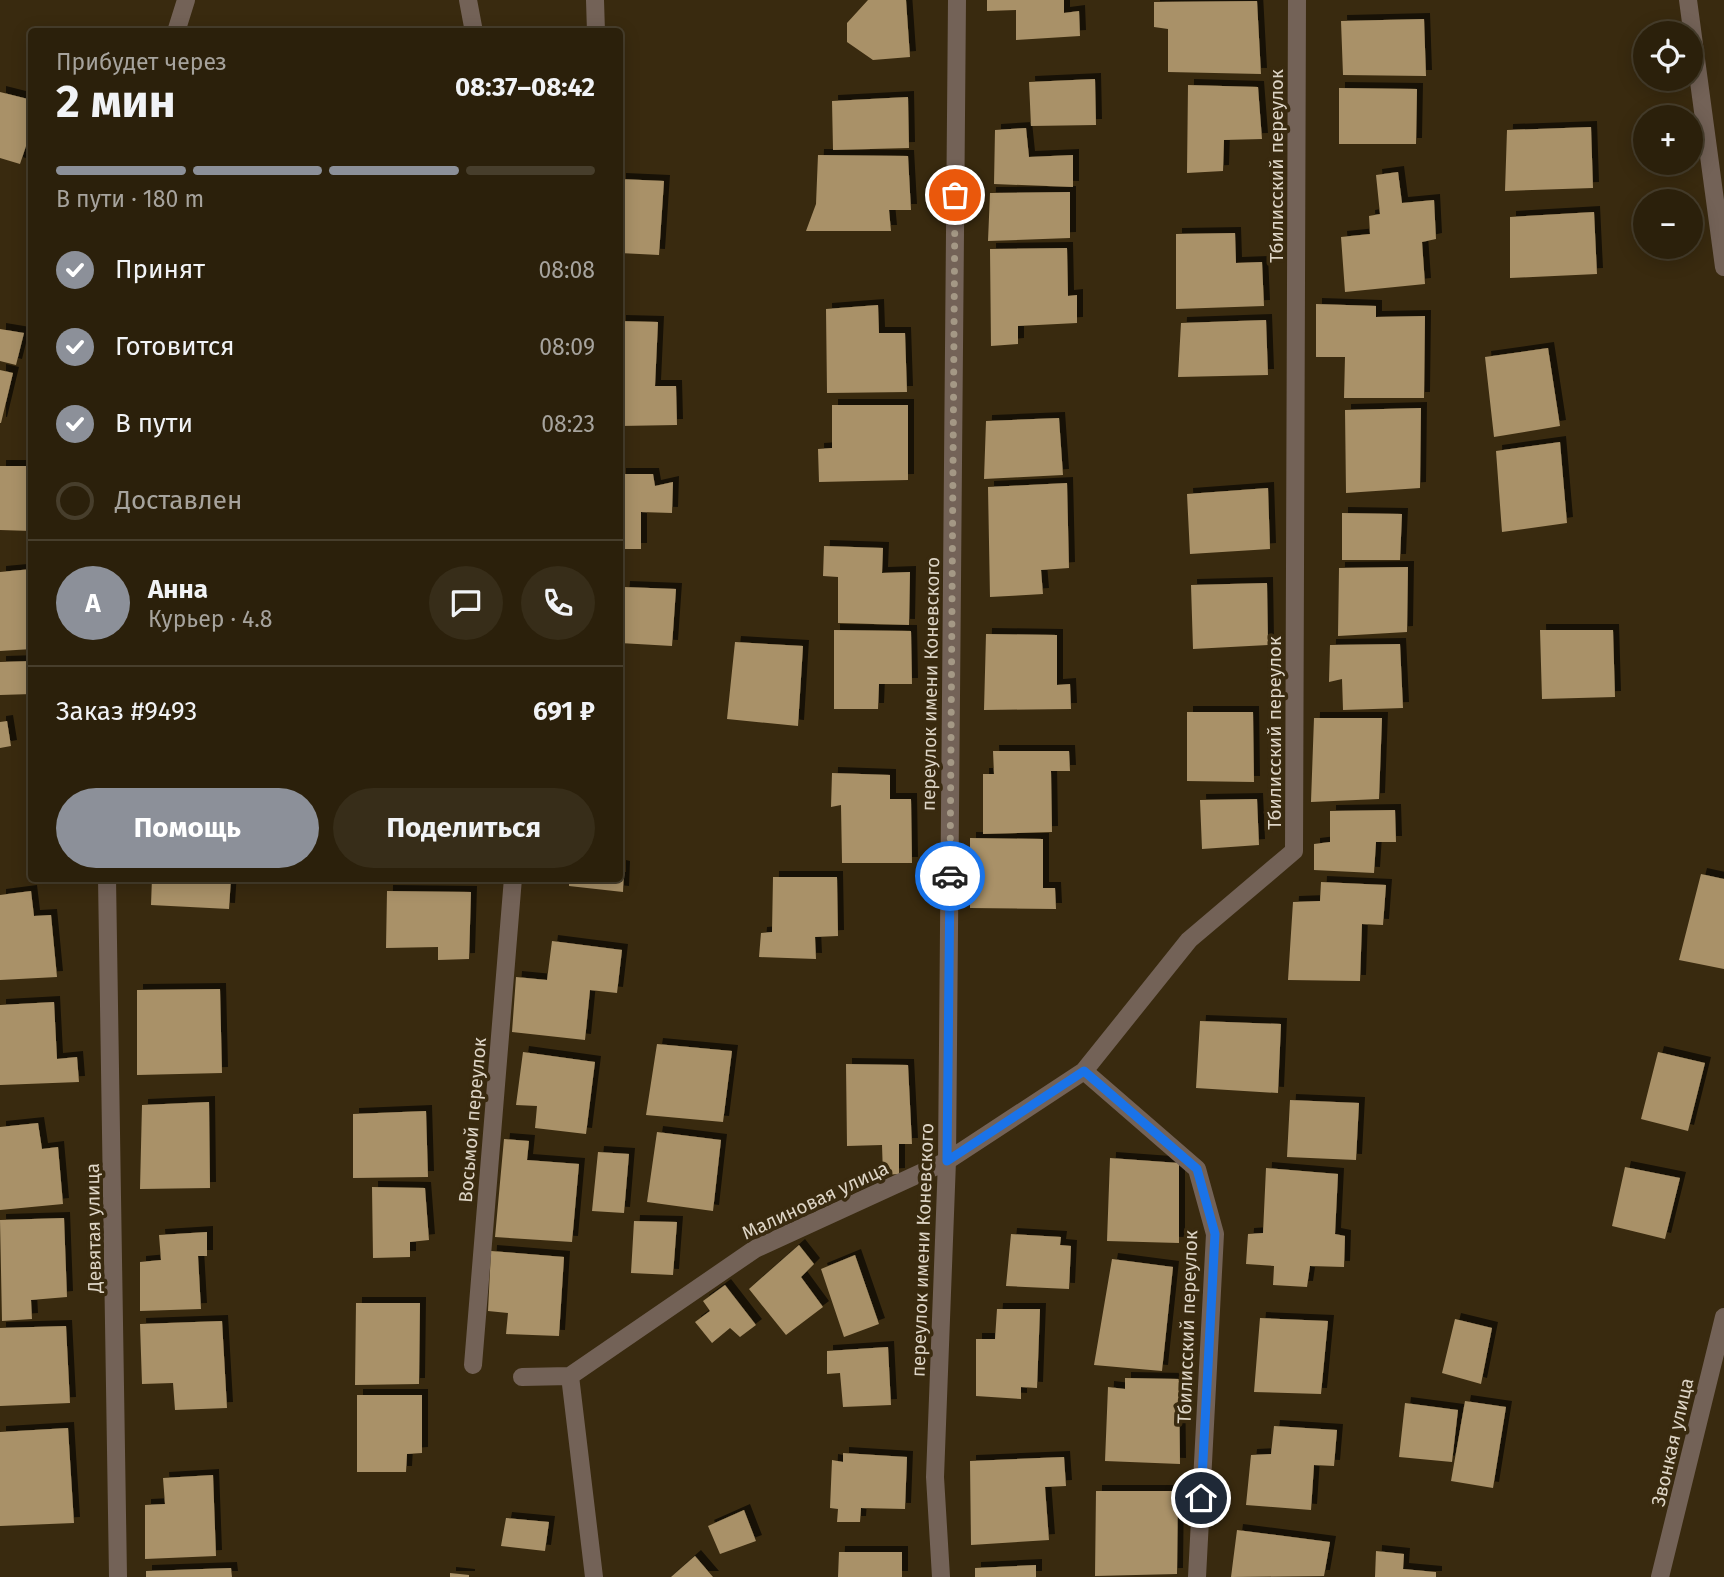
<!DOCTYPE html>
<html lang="ru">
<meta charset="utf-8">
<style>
body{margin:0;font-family:"Fira Sans",sans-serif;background:#372d19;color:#f1f3f6;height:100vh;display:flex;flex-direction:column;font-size:26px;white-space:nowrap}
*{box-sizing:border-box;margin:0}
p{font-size:23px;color:#a6a39d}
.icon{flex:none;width:38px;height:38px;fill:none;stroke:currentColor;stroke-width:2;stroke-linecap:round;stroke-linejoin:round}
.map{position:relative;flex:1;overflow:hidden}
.details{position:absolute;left:28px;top:28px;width:595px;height:854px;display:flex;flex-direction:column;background:#2b200b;border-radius:7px;box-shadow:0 4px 18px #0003,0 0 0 2px #473e2c}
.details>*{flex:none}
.buttons{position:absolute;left:1633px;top:21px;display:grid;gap:14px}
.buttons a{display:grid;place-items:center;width:70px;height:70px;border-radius:50%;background:#2b200b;box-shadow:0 4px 18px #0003,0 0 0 2px #473e2c;font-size:35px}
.pin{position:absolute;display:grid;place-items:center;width:60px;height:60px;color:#fff;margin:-30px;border:4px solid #fff;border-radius:50%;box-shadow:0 2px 7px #0007}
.courier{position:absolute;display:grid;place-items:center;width:70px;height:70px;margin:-35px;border:5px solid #1a73e8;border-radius:50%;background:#fff;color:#222;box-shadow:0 2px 9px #0007}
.summary em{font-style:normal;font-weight:700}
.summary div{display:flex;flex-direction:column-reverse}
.summary{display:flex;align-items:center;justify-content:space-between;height:119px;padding:0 28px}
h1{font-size:46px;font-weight:700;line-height:52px}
.bar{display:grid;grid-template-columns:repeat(4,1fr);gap:10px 7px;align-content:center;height:84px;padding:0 28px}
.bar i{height:9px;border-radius:5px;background:#473e2c}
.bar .current{background:#8c9099}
.bar p{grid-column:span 4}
.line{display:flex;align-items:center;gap:18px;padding:0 28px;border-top:2px solid #473e2c}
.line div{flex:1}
.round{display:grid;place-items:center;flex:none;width:74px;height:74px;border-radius:37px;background:#372d19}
ol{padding:0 28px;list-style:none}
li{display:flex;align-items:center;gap:21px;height:77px}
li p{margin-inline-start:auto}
li .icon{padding:7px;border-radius:50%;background:#8c9099;color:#fff;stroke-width:4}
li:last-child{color:#a6a39d}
li i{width:38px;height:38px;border:4px solid #473e2c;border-radius:50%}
.button{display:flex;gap:14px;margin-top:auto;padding:14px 28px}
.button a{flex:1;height:80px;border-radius:42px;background:#8c9099;color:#fff;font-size:28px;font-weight:700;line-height:80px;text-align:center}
.button a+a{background:#372d19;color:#f1f3f6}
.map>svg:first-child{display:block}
.building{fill:#a99168;filter:url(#shadow)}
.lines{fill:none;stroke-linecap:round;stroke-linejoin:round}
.street{stroke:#736257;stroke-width:18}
.done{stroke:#a49885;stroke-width:7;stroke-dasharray:0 12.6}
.route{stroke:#1a73e8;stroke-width:9}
.labels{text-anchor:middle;stroke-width:7;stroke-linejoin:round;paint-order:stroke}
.street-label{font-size:19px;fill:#ddd4c5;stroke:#392a0f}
</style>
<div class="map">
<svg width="1724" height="1577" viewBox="0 0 1724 1577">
<defs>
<filter id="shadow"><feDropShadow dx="6" dy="-6" stdDeviation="0" flood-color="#0009"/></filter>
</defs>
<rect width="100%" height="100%" fill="#392a0f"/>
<path class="building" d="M868,0H906L910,57L873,60L847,42V23Z
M987,0H1064V13L1079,11L1080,36L1016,40V10L987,11Z
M1257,1L1261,74L1168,72V29L1154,27V2Z
M1424,19L1426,76L1343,75L1341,21Z
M1095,79L1096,125L1031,126L1029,82Z
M1188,85L1258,87L1262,139L1224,140L1223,171L1187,173Z
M1339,88L1417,89L1416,144H1339Z
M0,92L32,100V128L20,164L0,158Z
M908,97L909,148L833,150L832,101Z
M1591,127L1593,188L1505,191L1507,130Z
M1026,128L1029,157L1073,155V187L994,184L995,130Z
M818,155L908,156L911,210H889L891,231H806L816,204Z
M1398,172L1402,203L1434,200L1436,239L1422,242L1425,284L1345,292L1341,237L1370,234L1369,216L1380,214L1376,175Z
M620,179L664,181L659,255L620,253Z
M1070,192V238L988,241L990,193Z
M1594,212L1597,274L1510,278V217Z
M1235,233L1236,263L1262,262L1264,306L1176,309V234Z
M1067,248L1068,296L1077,295V323L1018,326V344L991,346L990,249Z
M1316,304L1376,306V317L1425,316L1424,398H1344L1345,357H1316Z
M878,305L879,333H905L907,392L827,393L826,309Z
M1266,320L1268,375L1178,377L1181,323Z
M620,321L658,322L655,386H676L677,425L620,426Z
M0,329L24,333L16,365L0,361Z
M1548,348L1560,426L1494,437L1485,357Z
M0,370L13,373L1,423H0Z
M832,405H908V480L819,482L818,449L832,448Z
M1421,408L1420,488L1346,493L1345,410Z
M1059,418L1063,475L984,479L986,421Z
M1560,442L1567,523L1502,532L1496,451Z
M0,466H27V489H32V531L0,530Z
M620,474H653L655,486L673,482L672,513L641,512V549H620Z
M1067,483L1069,568L1041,570L1043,594L990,597L988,487Z
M1268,488L1270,549L1190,554L1187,494Z
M1342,513L1402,514L1400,560H1342Z
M824,546L883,548L882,573L910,572L909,625L838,623V577L823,576Z
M1408,567L1407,632L1338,636L1339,568Z
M32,569V649L0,651V572Z
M1267,583L1268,645L1193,649L1191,585Z
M624,587L676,589L672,646L620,643Z
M834,630L911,631L912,684H879L878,709H834Z
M1540,630H1613L1615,697L1542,699Z
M986,634L1057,635V685L1070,684L1071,709L984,710Z
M735,642L803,646L798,726L727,719Z
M1400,644L1403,708L1343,710L1342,679L1329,682L1330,645Z
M32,661V694L0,695V662Z
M1187,712H1253L1254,782L1187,781Z
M1314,718H1382L1379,799L1311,802Z
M7,721L11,746L0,748V722Z
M993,751H1069L1070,771H1051L1052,832L983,834V774H994Z
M832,773L890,775V799H911L912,863H842L841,805L831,807Z
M1257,799L1259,845L1202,849L1200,800Z
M1395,810L1396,842H1376L1374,873L1314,870V844L1330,842V811Z
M970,838L1043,839V888H1055L1056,909L970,908Z
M620,866L624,867L623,892L569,886V878H620Z
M1701,874L1724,879V969L1679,960Z
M773,877H837L838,936L815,937L816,959L759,957L761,933L772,932Z
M152,878H231L229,909L151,905Z
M1321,882L1386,885L1383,925L1362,924L1360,981L1288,980L1293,902L1320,901Z
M31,891L34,916L51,915L57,977L0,980V895Z
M387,891L471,892L469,959L438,960V947L386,948Z
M552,941L622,950L617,993L590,990L585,1040L512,1032L516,977L547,980Z
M220,989L222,1073L137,1075V990Z
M54,1002L57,1059L77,1057L79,1082L0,1085V1005Z
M1200,1021L1281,1024L1278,1093L1196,1088Z
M657,1044L732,1051L723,1122L646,1115Z
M523,1052L595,1062L586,1134L535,1128L537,1106L516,1105Z
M1658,1052L1705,1063L1688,1131L1641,1119Z
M846,1064L908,1065L912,1144H899V1174L883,1175L882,1145L847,1146Z
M1290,1100L1359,1103L1356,1160L1287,1157Z
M209,1102L210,1188L140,1189L142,1105Z
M426,1111L428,1177L353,1178V1114Z
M38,1123L42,1149L58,1147L63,1204L0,1210V1127Z
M657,1132L721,1140L713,1211L647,1202Z
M504,1139L529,1141L527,1160L579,1164L572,1242L495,1237Z
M598,1152L629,1154L624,1213L592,1211Z
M1110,1158L1179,1163V1243L1107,1241Z
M1625,1167L1680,1178L1665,1239L1612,1226Z
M1266,1168L1338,1174L1335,1234L1345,1236L1344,1267L1310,1266L1307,1287L1273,1285L1274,1266L1246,1264L1248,1234L1263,1233Z
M372,1187L425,1188L429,1240L410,1242V1257L373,1258Z
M64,1218L67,1297L31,1300L32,1319L2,1321L0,1220Z
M634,1221L677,1222L673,1275L631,1273Z
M207,1232V1256H198L201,1309L140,1311V1262L161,1260L159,1235Z
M1011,1234L1061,1237L1060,1245L1071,1246L1069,1289L1006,1286Z
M799,1245L814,1264L801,1277L823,1307L786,1335L749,1289Z
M491,1251L564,1257L559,1336L506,1334L508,1313L488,1311Z
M855,1255L879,1324L844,1337L821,1269Z
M1112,1259L1173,1267L1162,1371L1094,1365Z
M725,1285L756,1325L740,1337L730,1328L712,1343L695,1322L710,1311L703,1301Z
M356,1303H420L419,1384L355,1385Z
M997,1309H1040L1037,1388L1021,1387V1399L976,1396V1339H995Z
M1260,1318L1328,1321L1321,1394L1254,1392Z
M1455,1319L1492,1328L1481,1384L1442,1373Z
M222,1321L227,1408L175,1410L173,1383L142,1384L140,1324Z
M66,1326L70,1403L0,1406V1328Z
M888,1347L891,1405L843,1407L840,1373L827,1374V1351Z
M1125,1378L1179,1379L1180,1464L1105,1461L1108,1387L1125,1389Z
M357,1395H422V1453L407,1454L406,1472H357Z
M1465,1401L1506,1407L1493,1488L1451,1481Z
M1405,1403L1458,1410L1452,1462L1399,1457Z
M1274,1426L1337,1430L1334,1466L1314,1465L1311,1510L1246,1505L1251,1455L1271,1454Z
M68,1428L74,1523L0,1526V1432Z
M843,1453L907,1457L905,1509L861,1508L860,1522H837L838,1509L830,1508L832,1460L843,1462Z
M1064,1457L1066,1486L1045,1487L1049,1540L971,1545L970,1461Z
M213,1475L216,1556L145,1559V1505L165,1504L163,1478Z
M1096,1491H1178L1177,1574L1095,1576Z
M744,1510L756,1541L720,1554L708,1526Z
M506,1518L549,1522L545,1551L501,1546Z
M1237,1530L1330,1542L1324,1576L1231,1577Z
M1376,1551L1404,1554L1403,1569L1436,1572V1577H1375Z
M839,1552H902V1577H838Z
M695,1556L713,1577H671Z
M1036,1565V1577H975V1568Z
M231,1568L232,1577H146V1571Z
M450,1573L469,1575V1577H450Z"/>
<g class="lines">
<path class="street" d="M468,0L474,32
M595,0L596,32
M1688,0L1724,267
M176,32L186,0
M107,878L118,1577
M473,1365L513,878
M570,1376L594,1577
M522,1377L570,1376L755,1249L947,1161L1084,1071
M941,1577L935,1477L947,1161L957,0
M1197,1577L1215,1234L1197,1169L1084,1071L1189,940L1294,851L1297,0
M1660,1577L1724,1317"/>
</g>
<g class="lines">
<path class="done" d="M950,876L955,195"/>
<path class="route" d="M950,876L947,1161L1084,1071L1197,1169L1215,1234L1201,1498"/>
</g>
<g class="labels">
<g class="street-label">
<text transform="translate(1276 166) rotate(-90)" y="7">Тбилисский переулок</text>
<text transform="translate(930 684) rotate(-89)" y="7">переулок имени Коневского</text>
<text transform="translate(1274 733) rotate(-90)" y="7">Тбилисский переулок</text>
<text transform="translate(472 1120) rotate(-85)" y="7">Восьмой переулок</text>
<text transform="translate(815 1200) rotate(-25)" y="7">Малиновая улица</text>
<text transform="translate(93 1228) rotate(-91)" y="7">Девятая улица</text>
<text transform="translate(922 1250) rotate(-88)" y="7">переулок имени Коневского</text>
<text transform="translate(1187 1327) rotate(-88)" y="7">Тбилисский переулок</text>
<text transform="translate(1672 1442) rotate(-77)" y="7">Звонкая улица</text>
</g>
</g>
</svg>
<div class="buttons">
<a><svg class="icon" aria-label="locate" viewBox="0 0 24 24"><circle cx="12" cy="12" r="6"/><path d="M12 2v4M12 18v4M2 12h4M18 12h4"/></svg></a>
<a>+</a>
<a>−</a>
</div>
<div class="pin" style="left:955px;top:195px;background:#ea580c"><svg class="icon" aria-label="bag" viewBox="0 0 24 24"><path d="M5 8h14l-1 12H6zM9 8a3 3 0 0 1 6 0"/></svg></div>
<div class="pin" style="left:1201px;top:1498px;background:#1f2937"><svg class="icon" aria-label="home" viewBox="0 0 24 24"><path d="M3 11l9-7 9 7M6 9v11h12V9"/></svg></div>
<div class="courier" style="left:950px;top:876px"><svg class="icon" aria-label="car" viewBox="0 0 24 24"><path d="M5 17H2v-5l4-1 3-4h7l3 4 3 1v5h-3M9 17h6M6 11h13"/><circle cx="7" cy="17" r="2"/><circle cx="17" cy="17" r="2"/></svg></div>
<section class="details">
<div class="summary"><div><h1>2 мин</h1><p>Прибудет через</p></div><em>08:37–08:42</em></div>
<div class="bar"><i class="current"></i><i class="current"></i><i class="current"></i><i></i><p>В пути · 180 m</p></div>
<ol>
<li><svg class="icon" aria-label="check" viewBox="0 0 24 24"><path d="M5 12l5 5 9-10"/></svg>Принят<p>08:08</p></li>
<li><svg class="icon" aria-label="check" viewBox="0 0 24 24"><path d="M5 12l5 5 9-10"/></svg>Готовится<p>08:09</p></li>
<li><svg class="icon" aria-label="check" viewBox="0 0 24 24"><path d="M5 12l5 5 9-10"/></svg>В пути<p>08:23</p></li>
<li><i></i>Доставлен</li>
</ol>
<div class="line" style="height:126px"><b class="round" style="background:#8c9099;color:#fff">А</b><div><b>Анна</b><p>Курьер · 4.8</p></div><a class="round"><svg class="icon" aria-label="chat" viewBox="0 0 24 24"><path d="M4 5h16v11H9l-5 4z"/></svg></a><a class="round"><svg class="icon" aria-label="phone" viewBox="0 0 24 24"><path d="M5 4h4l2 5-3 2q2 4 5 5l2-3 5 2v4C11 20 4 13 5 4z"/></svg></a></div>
<div class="line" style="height:91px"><div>Заказ #9493</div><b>691 ₽</b></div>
<div class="button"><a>Помощь</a><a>Поделиться</a></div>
</section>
</div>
